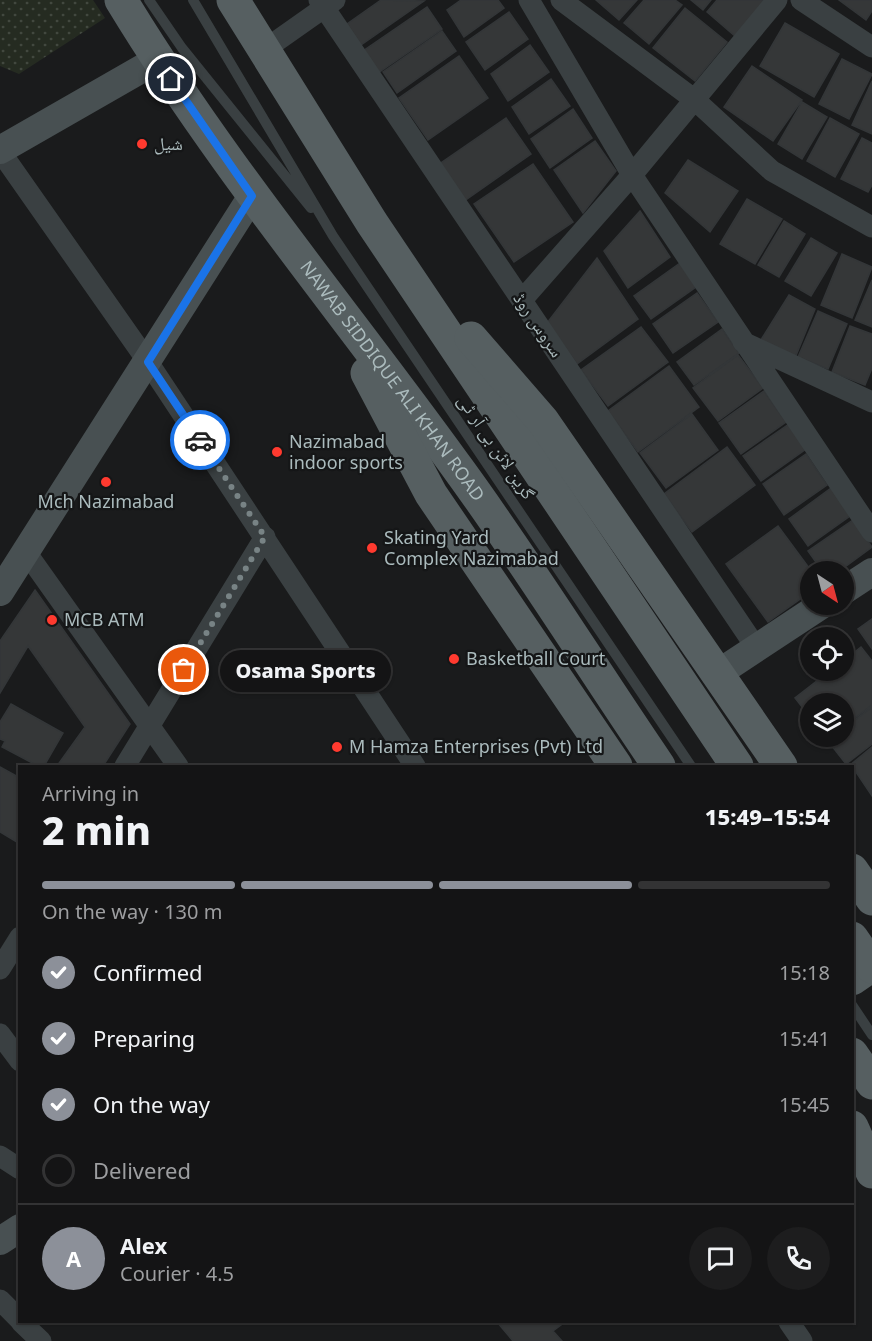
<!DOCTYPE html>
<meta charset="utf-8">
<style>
body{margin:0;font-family:"Noto Sans","Noto Naskh Arabic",sans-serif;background:#1d1d1e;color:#f1f3f6;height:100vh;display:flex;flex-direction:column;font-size:22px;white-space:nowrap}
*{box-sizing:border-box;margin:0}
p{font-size:20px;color:#9d9ea0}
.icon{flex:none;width:33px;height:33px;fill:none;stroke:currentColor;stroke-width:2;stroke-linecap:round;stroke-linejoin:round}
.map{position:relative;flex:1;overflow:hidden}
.details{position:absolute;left:18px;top:765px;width:836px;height:558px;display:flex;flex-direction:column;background:#141415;border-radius:0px;box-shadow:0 2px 4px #0004,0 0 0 2px #333334}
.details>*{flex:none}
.needle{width:39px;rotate:144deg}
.buttons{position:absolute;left:800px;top:561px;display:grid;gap:12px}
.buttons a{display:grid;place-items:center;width:54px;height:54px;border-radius:50%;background:#141415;box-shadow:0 2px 4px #0004,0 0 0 2px #333334;font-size:30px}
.pin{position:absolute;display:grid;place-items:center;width:51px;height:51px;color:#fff;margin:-26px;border:3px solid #fff;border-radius:50%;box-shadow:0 2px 6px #0007}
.courier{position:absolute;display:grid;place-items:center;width:60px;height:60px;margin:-30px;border:4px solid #1a73e8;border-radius:50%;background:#fff;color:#222;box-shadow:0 2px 8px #0007}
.bubble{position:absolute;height:42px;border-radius:21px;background:#141415;box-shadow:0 2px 4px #0004,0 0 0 2px #333334;font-size:20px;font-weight:800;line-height:42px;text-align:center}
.headline em{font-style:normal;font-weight:800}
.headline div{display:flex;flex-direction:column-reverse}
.headline{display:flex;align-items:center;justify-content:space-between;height:102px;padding:0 24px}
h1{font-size:39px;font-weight:800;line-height:45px}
.bar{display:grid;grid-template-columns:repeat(4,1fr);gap:9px 6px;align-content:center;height:72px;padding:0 24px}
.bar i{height:8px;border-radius:4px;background:#333334}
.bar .on{background:#8c9099}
.bar p{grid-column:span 4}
.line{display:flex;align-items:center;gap:15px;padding:0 24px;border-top:2px solid #333334}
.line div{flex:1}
.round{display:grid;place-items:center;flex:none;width:63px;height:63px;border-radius:32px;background:#1d1d1e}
ol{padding:0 24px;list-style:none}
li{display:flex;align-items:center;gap:18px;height:66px}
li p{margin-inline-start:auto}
li .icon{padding:6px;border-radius:50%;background:#8c9099;color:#fff;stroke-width:4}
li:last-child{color:#9d9ea0}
li i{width:33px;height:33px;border:3px solid #333334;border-radius:50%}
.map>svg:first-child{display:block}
.park{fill:url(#park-dots)}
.building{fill:#353738;stroke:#333638;stroke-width:1.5}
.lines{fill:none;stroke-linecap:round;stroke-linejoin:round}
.lane{stroke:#3a4042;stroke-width:10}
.street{stroke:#3a4042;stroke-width:21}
.secondary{stroke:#485052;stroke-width:28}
.primary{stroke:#565f61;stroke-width:33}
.primary-bridge{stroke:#565f61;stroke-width:33}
.done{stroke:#788385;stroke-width:6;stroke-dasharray:0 10.8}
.route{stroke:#1a73e8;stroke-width:8}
.poi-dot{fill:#ff3a2f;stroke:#151617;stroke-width:2}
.labels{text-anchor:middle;stroke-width:4.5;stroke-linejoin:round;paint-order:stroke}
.poi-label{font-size:18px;fill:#abbbbd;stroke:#151617;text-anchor:start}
.street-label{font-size:18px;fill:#abbbbd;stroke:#151617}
</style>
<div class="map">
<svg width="872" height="1341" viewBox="0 0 872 1341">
<defs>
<pattern id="park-dots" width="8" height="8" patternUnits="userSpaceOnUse" patternTransform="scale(1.5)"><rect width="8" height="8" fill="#252b21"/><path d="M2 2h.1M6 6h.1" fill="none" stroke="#42483f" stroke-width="1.8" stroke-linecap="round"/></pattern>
</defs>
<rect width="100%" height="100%" fill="#1a1b1c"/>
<path class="park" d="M0,0H93L105,18L19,74L0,66Z"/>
<path class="building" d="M381,0L424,1L361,45L347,24Z
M461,0H498L504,8L464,37L447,10Z
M596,0H637L619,20Z
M644,0H675L682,5L649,44L624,23Z
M691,0H711L703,10Z
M717,0H767L736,37L707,12Z
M839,0H872V11L866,20Z
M427,7L442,29L378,73L363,51Z
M685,8L727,42L695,81L653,48Z
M509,12L528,39L485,70L466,42Z
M785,23L839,54L814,97L760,66Z
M442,31L456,51L397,93L383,72Z
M530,45L549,72L508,101L491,74Z
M459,56L488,98L428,140L399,98Z
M842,59L872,74L849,119L819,104Z
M752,66L802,100L773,141L724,107Z
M551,79L570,106L529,134L512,107Z
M872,81V134L852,125Z
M802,102L827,117L802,159L778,144Z
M573,109L592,138L550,168L531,139Z
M506,118L531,154L460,204L435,167Z
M830,118L859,134L835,177L807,161Z
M862,138L872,143V185L868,192L841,179Z
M595,141L616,171L583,213L554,170Z
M688,160L738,191L710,232L665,193Z
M533,164L573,222L514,262L474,204Z
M747,199L782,219L755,264L720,244Z
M640,211L670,257L628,288L604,251Z
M784,221L805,234L779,277L758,265Z
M811,238L837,253L811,296L785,281Z
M842,254L872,267L852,318L821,305Z
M597,258L638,319L577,364L547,323Z
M680,263L696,287L651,319L634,296Z
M872,280V327L855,320Z
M697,293L718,322L673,353L653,324Z
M789,295L815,309L795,358L759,343Z
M818,311L847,324L828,369L798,357Z
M850,326L872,334V368L865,385L832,372Z
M641,327L668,362L608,406L581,370Z
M722,329L739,353L694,385L677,362Z
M738,355L763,388L718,421L693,388Z
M669,366L699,407L638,452L608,411Z
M764,391L786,422L741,454L719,423Z
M692,414L718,450L666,488L640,453Z
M789,424L806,449L761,481L743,456Z
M727,447L755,485L692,532L664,494Z
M806,454L827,485L784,515L763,484Z
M831,488L850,516L808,546L789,519Z
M853,520L872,547L838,572H823L808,551Z
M778,526L812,572L810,592L768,622L726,564Z
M35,590L130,724L103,766H57L85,727L28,646L0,693V641Z
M872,619V649L858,629Z
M861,647L872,661V705L843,727V704H810V717L795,698L831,670H843V661Z
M11,704L63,733L44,766H38L2,747L5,741L0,739V722Z
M872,707V744L846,764L828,741L833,736H843V729Z
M872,747V796L852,766H849Z
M0,767L20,778V844L0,832Z
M497,1322H565L553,1331L562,1341H513Z"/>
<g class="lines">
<path class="lane" d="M149,0L182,48L311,208
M193,0L333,236L691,766
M852,1005L872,1035"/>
<path class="street" d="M319,0L757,649
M529,0L632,175L872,532
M561,0L695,100L772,171L872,227
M801,0L872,47
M264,50L335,0
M0,151L148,362L415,766
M522,300L632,175L777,0
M743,342L872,402
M26,552L178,766
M125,766L265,537
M0,969L20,937
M0,1034L20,1061
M0,1156L20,1169
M0,1300L20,1320
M21,1322L41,1341
M789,1322L802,1341"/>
<path class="secondary" d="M0,150L157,60
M843,591L872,572
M0,592L252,196
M717,674L823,604
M0,1241L20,1228"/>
<g class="primary">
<path id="s1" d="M121,0C221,165 346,313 459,470C529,566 592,668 659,766"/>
<path d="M233,0L372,223L737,766"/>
<path d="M471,338L543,421L781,766"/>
<path d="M367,373L431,494L616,766"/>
<path d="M852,870L872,899"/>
<path d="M852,979L872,965"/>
<path d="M852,1054L872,1083"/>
<path d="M852,1127L872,1172"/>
</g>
<path class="primary-bridge" d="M852,938L872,967"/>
</g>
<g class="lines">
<path class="done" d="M184,670L265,537L200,440"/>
<path class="route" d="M171,79L252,196L148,362L200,440"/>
</g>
<g class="poi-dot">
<circle cx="142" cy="144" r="6"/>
<circle cx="277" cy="452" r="6"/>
<circle cx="106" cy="482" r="6"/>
<circle cx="372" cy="548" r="6"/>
<circle cx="52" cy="620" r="6"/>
<circle cx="454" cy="659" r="6"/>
<circle cx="337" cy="747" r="6"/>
</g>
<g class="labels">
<g class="poi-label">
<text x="154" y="150">شیل</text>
<text x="289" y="448">Nazimabad<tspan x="289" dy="21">indoor sports</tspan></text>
<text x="106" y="508" text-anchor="middle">Mch Nazimabad</text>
<text x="384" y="544">Skating Yard<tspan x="384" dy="21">Complex Nazimabad</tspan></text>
<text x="64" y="626">MCB ATM</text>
<text x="466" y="665">Basketball Court</text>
<text x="349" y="753">M Hamza Enterprises (Pvt) Ltd</text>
</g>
<g class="street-label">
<text transform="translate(538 325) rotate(56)" y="6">سروس روڈ</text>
<text dy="6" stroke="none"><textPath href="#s1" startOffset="468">NAWAB SIDDIQUE ALI KHAN ROAD</textPath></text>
<text transform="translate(496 447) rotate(56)" y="6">گرین لائن بی آر ٹی</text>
</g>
</g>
</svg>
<div class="buttons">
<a><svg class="needle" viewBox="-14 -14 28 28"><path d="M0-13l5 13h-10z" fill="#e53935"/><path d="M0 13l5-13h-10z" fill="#9d9ea0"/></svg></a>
<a><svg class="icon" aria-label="locate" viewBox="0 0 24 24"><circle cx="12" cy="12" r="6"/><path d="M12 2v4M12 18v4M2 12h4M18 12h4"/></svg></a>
<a><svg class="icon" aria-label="layers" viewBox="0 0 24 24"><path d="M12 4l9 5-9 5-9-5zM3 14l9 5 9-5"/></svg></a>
</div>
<div class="pin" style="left:184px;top:670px;background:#ea580c"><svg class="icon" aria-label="bag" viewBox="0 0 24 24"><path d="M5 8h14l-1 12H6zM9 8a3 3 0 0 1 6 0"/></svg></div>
<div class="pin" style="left:171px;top:79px;background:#1f2937"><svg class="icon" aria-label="home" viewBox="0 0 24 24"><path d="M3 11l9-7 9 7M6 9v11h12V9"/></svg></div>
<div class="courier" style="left:200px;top:440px"><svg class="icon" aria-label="car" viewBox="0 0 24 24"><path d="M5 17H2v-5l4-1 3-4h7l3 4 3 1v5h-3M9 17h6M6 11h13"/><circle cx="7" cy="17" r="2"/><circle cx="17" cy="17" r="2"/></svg></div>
<div class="bubble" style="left:220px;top:650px;width:171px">Osama Sports</div>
<section class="details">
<div class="headline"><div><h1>2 min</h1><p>Arriving in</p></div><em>15:49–15:54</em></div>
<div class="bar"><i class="on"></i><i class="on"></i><i class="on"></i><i></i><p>On the way · 130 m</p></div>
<ol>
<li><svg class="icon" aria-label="check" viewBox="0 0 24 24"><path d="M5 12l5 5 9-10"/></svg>Confirmed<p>15:18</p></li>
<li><svg class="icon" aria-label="check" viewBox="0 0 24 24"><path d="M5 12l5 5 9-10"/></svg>Preparing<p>15:41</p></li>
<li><svg class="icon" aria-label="check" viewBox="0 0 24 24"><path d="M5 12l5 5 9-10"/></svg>On the way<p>15:45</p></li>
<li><i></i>Delivered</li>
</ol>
<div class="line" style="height:108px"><b class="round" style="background:#8c9099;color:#fff">A</b><div><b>Alex</b><p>Courier · 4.5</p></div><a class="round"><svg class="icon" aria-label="chat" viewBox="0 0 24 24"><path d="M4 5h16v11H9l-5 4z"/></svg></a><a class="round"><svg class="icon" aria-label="phone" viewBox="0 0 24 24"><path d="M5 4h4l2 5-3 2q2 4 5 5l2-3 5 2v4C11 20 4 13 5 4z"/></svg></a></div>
</section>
</div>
